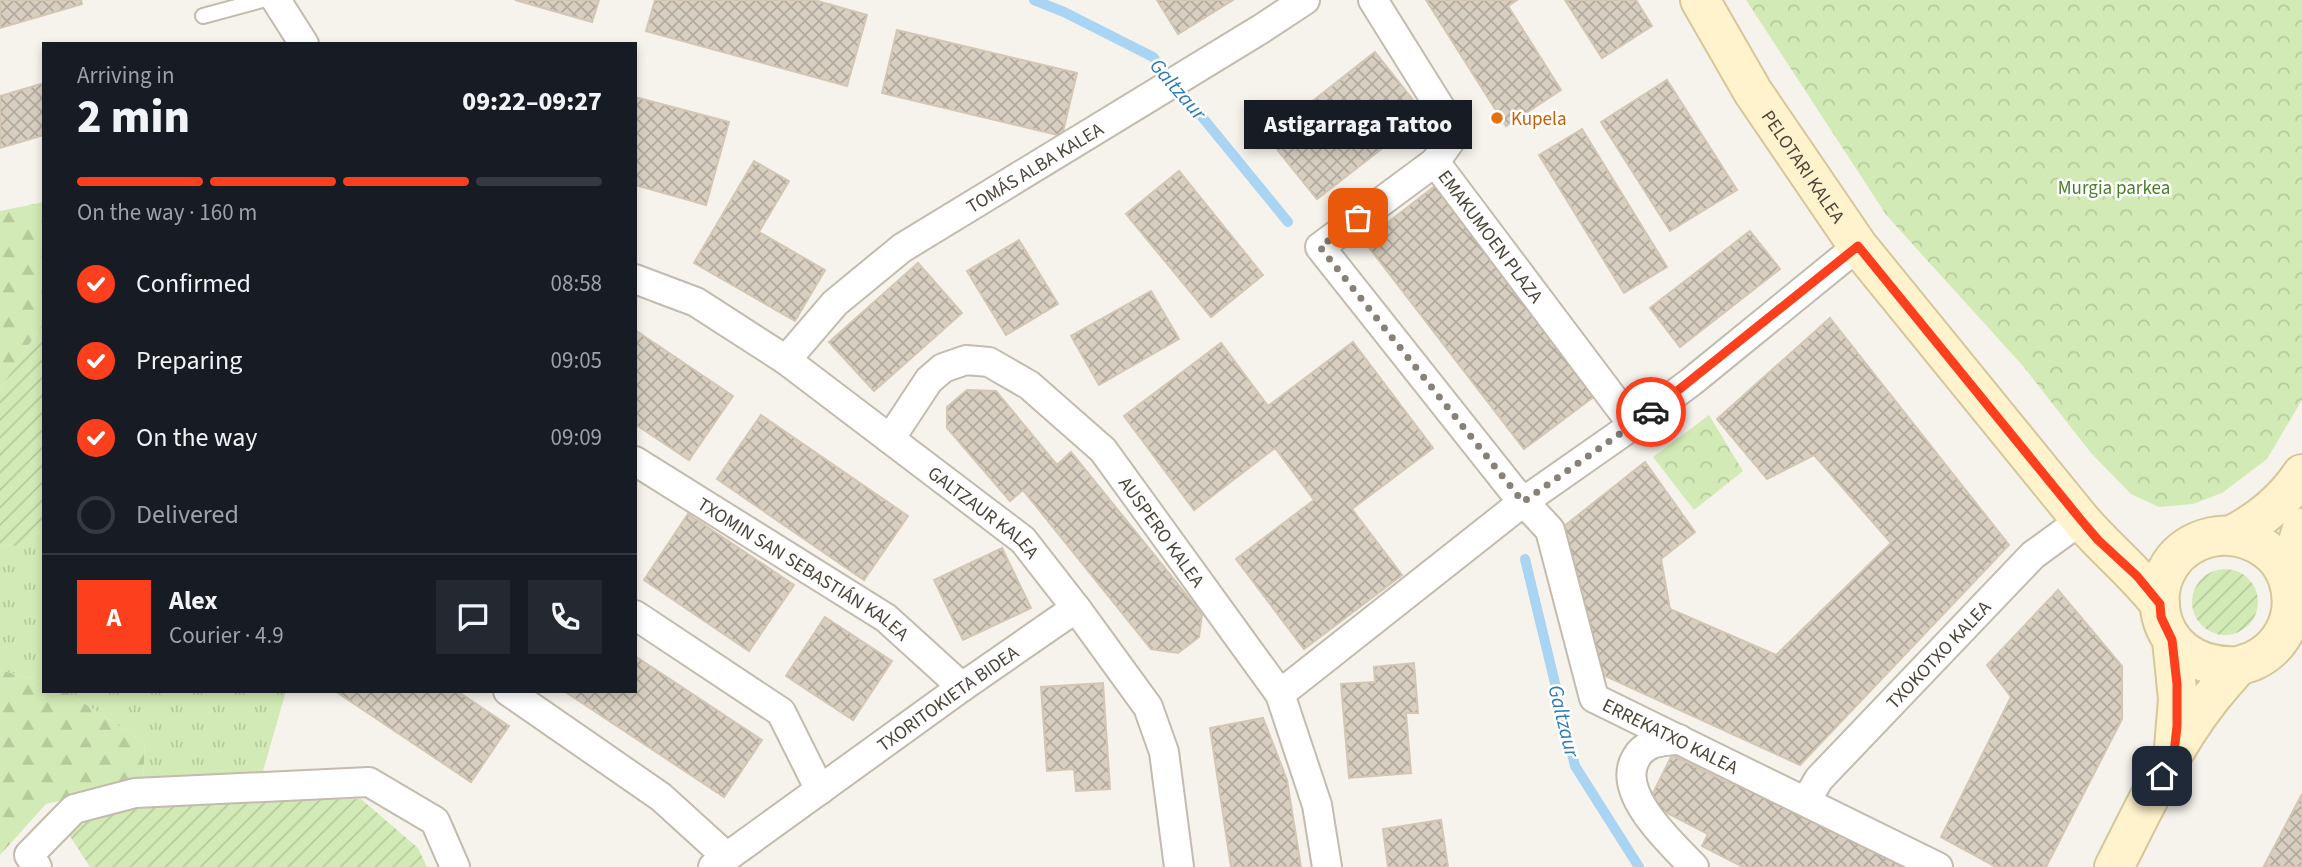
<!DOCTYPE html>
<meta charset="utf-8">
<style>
body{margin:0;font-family:"Source Sans 3",sans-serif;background:#242831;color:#f1f3f6;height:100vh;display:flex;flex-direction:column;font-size:26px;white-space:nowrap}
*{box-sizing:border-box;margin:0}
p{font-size:23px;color:#9ea1a6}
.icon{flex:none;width:38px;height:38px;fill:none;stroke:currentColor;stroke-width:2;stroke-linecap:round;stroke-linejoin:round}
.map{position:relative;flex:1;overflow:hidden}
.panel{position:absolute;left:42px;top:42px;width:595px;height:651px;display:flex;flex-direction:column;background:#171b24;border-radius:0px;box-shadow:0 4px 10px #0003}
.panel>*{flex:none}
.pin{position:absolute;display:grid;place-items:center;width:60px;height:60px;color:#fff;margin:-30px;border-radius:14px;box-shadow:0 4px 10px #0006}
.courier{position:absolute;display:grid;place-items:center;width:70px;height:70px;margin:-35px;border:5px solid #fc3f1d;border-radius:50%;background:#fff;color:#222;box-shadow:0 2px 9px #0007}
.bubble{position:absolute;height:49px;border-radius:0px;background:#171b24;box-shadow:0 4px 10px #0003;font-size:23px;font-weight:800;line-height:49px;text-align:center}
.summary em{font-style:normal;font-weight:800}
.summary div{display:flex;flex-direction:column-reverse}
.summary{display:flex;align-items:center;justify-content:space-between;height:119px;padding:0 35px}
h1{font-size:46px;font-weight:800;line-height:52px}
.bar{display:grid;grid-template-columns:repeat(4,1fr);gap:10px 7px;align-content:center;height:84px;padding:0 35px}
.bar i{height:9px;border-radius:5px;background:#363941}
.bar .current{background:#fc3f1d}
.bar p{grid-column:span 4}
.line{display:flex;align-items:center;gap:18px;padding:0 35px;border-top:2px solid #363941}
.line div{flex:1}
.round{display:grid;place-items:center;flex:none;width:74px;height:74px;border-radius:0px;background:#242831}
ol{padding:0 35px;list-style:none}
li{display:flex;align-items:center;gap:21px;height:77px}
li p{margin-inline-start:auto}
li .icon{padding:7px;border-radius:50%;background:#fc3f1d;color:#fff;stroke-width:4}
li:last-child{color:#9ea1a6}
li i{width:38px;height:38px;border:4px solid #363941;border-radius:50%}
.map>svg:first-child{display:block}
.grass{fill:url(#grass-tufts)}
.forest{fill:url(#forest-firs)}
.park{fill:url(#park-crowns)}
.garden{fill:url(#garden-furrows)}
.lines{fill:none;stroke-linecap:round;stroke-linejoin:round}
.stream{stroke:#a9d4f2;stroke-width:10}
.building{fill:url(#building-cross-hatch);stroke:#d3c7b4;stroke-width:2}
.lane-casing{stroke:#c2bbae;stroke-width:18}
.street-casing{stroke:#c2bbae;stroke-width:32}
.secondary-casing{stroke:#d6c79b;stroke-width:42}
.lane{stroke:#fff;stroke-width:14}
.street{stroke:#fff;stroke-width:28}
.secondary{stroke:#fff3cd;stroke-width:38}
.done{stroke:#878178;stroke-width:7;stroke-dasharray:0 12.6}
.route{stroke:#fc3f1d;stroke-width:9}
.food-dot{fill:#e8710a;stroke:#fff;stroke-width:2.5}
.labels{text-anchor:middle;stroke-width:5;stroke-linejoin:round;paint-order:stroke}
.food-label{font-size:19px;fill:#c56008;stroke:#fff;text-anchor:start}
.street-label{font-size:19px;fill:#4b4439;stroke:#fff}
.park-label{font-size:19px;fill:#4a7f2a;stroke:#fff}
.water-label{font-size:21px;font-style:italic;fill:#2e7ab2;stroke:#fff}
</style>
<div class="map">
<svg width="2302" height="867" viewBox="0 0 2302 867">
<defs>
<pattern id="grass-tufts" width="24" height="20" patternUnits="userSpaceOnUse" patternTransform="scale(1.75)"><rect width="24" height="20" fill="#d2eab5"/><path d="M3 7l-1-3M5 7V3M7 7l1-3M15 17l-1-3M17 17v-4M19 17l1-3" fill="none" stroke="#b6ca9c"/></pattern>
<pattern id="forest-firs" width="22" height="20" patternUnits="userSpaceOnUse" patternTransform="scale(1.75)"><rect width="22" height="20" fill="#d2eab5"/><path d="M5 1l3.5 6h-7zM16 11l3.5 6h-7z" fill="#b6ca9c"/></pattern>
<pattern id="park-crowns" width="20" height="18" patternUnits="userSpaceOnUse" patternTransform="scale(1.75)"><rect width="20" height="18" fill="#d2eab5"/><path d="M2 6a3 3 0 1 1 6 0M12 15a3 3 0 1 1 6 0" fill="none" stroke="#b6ca9c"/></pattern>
<pattern id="garden-furrows" width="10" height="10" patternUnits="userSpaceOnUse" patternTransform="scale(1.75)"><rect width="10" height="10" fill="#d2eab5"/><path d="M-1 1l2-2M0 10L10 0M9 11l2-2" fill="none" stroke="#b6ca9c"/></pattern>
<pattern id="building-cross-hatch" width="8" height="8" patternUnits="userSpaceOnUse" patternTransform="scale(1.75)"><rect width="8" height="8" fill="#d8cfc1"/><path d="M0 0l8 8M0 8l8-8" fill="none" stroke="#b1aa9e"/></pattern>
</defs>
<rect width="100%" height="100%" fill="#f6f3ec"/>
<path class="grass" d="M44,529V682L0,670V545L17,546Z
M65,691H286L261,778L143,780L145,743Z"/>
<path class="forest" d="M44,202V322L0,389V211Z
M0,670L44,682V691H65L145,743L143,780L46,804L0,855Z"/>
<path class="park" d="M1746,0H2302V400L2267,459L2222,493L2193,504L2159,507L2131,494L2091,453L2023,366L1887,216Z
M1709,415L1743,471L1694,510L1653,457Z"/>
<path class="garden" d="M44,322V529L17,546L0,545V389Z
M2192 602a33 33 0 1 1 66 0a33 33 0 1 1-66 0Z
M361,799L418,848L427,867H90L68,833L101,812L141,802Z"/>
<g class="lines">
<path class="stream" d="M1034,0L1064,12L1153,57L1288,222
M1525,559L1575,766L1639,867"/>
</g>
<path class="building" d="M0,0H81L82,4L0,28Z
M515,0H599L592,22Z
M655,0H814L867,15L847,86L646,31Z
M1157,0H1233L1178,34Z
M1426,0H1517L1508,6L1561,90L1506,126Z
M1565,0H1636L1652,26L1602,58Z
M897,30L1077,73L1062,136L882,93Z
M1375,52L1425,115L1317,199L1267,137Z
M1667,80L1737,190L1670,231L1601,122Z
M44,83V135L0,148V96Z
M635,97L729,122L706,205L635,185Z
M1582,129L1667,267L1624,293L1539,155Z
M754,161L789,181L759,232L825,270L795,321L694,263Z
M1179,171L1263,275L1211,317L1126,214Z
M1435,186L1596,395L1524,449L1364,241Z
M1750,231L1780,269L1680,347L1650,308Z
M1019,240L1058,304L1006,335L967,271Z
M918,263L962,313L874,391L829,342Z
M1151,291L1179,339L1099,385L1071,336Z
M1830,318L2009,545L1800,765L1590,669L1558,531L1645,462L1695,532L1661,559L1670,609L1776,655L1891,543L1814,455L1767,479L1717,419Z
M635,330L733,396L689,460L635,424Z
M1353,342L1433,448L1352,509L1402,575L1304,649L1236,559L1314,500L1275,448L1194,510L1124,416L1221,343L1268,406Z
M967,390L996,391L1057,465L1071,452L1202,614L1199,637L1178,653L1151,649L1023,490L1010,501L947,428V407Z
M761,415L908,516L864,580L717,479Z
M688,514L794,585L749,651L644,580Z
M1002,548L1031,608L963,640L934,580Z
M2058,590L2122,666V719L2046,867H1996L1941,837L2011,697L1987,665Z
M825,617L892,661L853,720L786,676Z
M635,656L762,740L724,797L564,691H635Z
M1414,663L1418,713H1406L1411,773L1349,778L1341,684L1375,682L1374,667Z
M1103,683L1110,789L1076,791L1074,769L1047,771L1041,687Z
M335,691H457L509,726L471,782Z
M1263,718L1287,780L1301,867H1231L1210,728Z
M1672,755L1730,784L1736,773L1921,867H1743L1702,846L1708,834L1648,803Z
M2302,794V867L2264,866Z
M1441,820L1448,867H1388L1383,829Z"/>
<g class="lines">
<defs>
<path id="lane" d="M203,16L262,0"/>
<g id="street">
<path d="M276,0L304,44"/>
<path d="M1373,0L1451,125L1450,141L1435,162"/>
<path id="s1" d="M635,279L696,302L786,360L1023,540L1076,608L1148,707L1164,752L1179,867"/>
<path id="s2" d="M786,360L835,303L902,248L1261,29L1305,0"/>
<path id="s3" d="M1633,425L1435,162L1320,247L1512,489L1550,530L1594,698L1938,867"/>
<path id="s4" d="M890,439L929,380L943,368L966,360L989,362L1029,385L1103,450L1280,694L1317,805L1327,867"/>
<path id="s5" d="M635,461L886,618L962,687"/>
<path d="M635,615L781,712L820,790"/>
<path d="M508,691L661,797L727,857"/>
<path d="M1280,694L1523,502L1633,425L1691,382L1858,246"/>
<path d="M1679,739C1670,741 1660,741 1652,744C1645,747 1639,752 1636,758C1615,793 1672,844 1694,867"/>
<path id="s6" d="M1806,801L1819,779L2033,555L2081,520"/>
<path d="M37,867L29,855L74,809L135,793L369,782L435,821L455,867"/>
<path id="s7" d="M713,867L962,687L1076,608"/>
</g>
<g id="secondary">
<path id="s8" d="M1700,0L1753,92L1858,246L2081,520C2106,549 2136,573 2160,604"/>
<path d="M2232,535C2261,520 2284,501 2302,474"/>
<path d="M2290,585L2292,563L2302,528"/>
<path d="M2172,640L2178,699L2174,748"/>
<path d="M2114,867C2147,803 2177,735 2225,681C2230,676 2234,669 2240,666C2244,663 2250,663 2255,660C2274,651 2288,632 2291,611C2294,588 2286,564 2267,550C2251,538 2232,533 2212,537C2134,554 2143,672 2239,666"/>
</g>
</defs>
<use href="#lane" class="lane-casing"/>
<use href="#street" class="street-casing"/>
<use href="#secondary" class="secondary-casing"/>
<use href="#lane" class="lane"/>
<use href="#street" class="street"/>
<use href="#secondary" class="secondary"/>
</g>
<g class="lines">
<path class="done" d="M1358,218L1320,247L1523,502L1651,412"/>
<path class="route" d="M1651,412L1858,246L2081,520L2098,540L2137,576L2160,604L2161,617L2172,640L2177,684V726L2174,753L2162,776"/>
</g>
<circle class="food-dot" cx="1497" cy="118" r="7"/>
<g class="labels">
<g class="food-label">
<text x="1511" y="125">Kupela</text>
</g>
<g class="street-label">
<text dy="7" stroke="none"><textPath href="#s2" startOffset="317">TOMÁS ALBA KALEA</textPath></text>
<text dy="7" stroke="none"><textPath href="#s8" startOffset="196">PELOTARI KALEA</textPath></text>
<text transform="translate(1491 236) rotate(53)" y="7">EMAKUMOEN PLAZA</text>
<text dy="7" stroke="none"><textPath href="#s1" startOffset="422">GALTZAUR KALEA</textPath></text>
<text dy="7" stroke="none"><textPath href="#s4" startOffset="382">AUSPERO KALEA</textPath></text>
<text dy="7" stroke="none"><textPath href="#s5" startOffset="200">TXOMIN SAN SEBASTIÁN KALEA</textPath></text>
<text dy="7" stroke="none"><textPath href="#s6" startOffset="198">TXOKOTXO KALEA</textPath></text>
<text dy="7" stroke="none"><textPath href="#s7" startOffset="289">TXORITOKIETA BIDEA</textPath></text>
<text dy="7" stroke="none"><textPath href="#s3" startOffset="1096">ERREKATXO KALEA</textPath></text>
</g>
<g class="park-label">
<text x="2114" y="194">Murgia parkea</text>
</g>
<g class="water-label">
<text transform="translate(1178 89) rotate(49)" y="7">Galtzaur</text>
<text transform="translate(1564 721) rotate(76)" y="7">Galtzaur</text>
</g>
</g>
</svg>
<div class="pin" style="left:1358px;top:218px;background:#ea580c"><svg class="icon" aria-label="bag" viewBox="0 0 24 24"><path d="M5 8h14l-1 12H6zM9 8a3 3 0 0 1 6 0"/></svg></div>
<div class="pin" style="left:2162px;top:776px;background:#1f2937"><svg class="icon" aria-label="home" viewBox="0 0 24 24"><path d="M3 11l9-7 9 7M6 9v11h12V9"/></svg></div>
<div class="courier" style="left:1651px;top:412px"><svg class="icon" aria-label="car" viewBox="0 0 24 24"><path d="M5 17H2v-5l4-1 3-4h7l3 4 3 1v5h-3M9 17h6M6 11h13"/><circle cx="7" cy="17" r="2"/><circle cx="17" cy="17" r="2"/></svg></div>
<div class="bubble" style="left:1244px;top:100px;width:228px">Astigarraga Tattoo</div>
<section class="panel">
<div class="summary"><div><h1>2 min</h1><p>Arriving in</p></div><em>09:22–09:27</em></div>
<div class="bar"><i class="current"></i><i class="current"></i><i class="current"></i><i></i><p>On the way · 160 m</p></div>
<ol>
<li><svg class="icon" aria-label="check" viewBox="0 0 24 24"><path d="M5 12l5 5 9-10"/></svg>Confirmed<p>08:58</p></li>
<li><svg class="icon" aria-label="check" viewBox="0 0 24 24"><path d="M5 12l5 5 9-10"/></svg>Preparing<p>09:05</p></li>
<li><svg class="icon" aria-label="check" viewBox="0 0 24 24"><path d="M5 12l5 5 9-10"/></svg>On the way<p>09:09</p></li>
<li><i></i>Delivered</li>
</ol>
<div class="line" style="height:126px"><b class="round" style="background:#fc3f1d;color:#fff">A</b><div><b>Alex</b><p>Courier · 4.9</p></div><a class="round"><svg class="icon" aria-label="chat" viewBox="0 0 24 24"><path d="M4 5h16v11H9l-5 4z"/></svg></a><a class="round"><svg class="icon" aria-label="phone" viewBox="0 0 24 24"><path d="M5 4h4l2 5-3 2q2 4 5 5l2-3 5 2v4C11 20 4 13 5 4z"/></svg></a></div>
</section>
</div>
